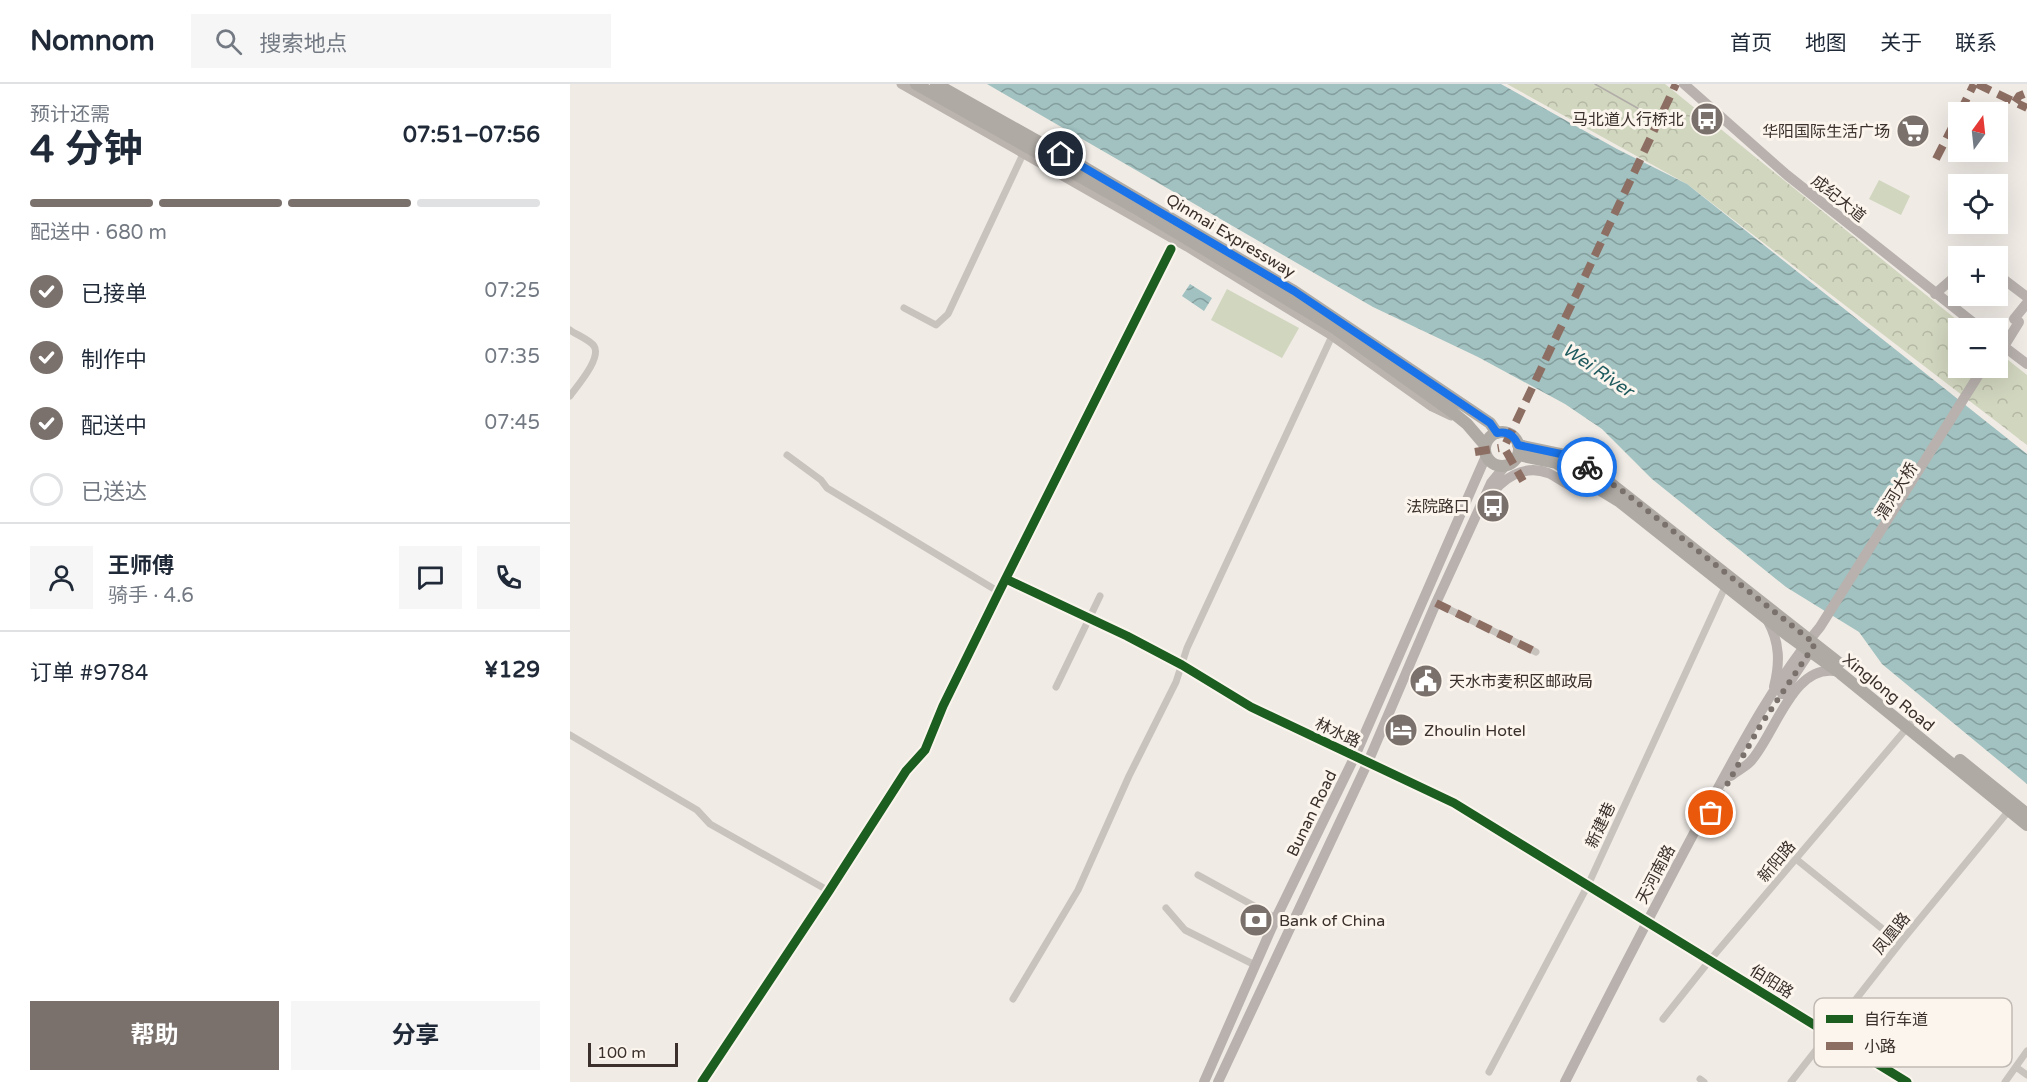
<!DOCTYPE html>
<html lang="zh">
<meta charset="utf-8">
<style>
body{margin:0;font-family:"Varela Round","Noto Sans SC",sans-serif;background:#f6f6f7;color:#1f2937;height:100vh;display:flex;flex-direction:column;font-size:22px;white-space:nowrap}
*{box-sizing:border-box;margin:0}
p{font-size:20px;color:#747a83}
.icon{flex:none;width:33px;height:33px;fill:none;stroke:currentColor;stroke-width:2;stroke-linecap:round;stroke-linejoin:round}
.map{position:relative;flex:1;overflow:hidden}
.side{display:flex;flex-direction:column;background:#fff;width:570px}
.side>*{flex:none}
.needle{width:39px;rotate:15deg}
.buttons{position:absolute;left:1378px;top:18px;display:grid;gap:12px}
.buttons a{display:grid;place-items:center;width:60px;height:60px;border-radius:0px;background:#fff;box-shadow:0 6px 24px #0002;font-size:30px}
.scale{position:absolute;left:18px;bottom:15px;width:90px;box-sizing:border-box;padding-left:6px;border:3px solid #3b302b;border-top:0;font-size:16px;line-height:21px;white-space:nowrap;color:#3b302b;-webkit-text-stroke:4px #fbf5ee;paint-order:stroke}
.pin{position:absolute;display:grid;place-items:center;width:51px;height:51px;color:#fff;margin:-26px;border:3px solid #fff;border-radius:50%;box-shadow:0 2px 6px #0007}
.courier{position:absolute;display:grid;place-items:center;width:60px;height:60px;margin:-30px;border:4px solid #1a73e8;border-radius:50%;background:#fff;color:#222;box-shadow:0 2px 8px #0007}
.headline em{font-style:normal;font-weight:700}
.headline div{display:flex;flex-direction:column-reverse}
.headline{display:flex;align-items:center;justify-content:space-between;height:102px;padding:0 30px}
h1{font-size:39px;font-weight:700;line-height:45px}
.bar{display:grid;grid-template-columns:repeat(4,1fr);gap:9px 6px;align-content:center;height:72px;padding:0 30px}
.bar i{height:8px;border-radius:4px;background:#e0e1e3}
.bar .active{background:#7a716c}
.bar p{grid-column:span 4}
.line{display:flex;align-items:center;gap:15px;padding:0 30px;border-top:2px solid #e0e1e3}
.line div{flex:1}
.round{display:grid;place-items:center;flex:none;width:63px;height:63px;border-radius:0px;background:#f6f6f7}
ol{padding:0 30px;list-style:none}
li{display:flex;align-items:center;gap:18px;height:66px}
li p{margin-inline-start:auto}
li .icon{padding:6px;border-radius:50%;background:#7a716c;color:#fff;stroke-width:4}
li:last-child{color:#747a83}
li i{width:33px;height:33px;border:3px solid #e0e1e3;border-radius:50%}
.button{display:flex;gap:12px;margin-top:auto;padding:12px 30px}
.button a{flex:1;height:69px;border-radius:0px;background:#7a716c;color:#fff;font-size:24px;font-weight:700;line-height:69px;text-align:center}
.button a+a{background:#f6f6f7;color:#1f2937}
header{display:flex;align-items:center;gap:36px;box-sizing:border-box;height:84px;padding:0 30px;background:#fff;border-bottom:2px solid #e0e1e3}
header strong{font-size:28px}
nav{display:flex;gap:33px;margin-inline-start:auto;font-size:21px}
.search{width:420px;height:54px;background:#f6f6f7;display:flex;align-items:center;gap:15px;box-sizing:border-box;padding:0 21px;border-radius:0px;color:#747a83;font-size:22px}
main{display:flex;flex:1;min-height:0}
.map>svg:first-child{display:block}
.grass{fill:#d1d6bf}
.forest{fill:url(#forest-crowns)}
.water{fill:url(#water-waves)}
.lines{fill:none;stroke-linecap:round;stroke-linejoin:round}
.street{stroke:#c9c3be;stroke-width:7}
.secondary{stroke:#bab3ae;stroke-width:9}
.primary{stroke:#b8b1ad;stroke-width:10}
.highway{stroke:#afaaa4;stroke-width:12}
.tram{stroke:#b1aca8;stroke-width:1.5}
.primary-bridge{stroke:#b8b1ad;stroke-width:10}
.quiet{stroke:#8d6e63;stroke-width:8;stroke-dasharray:15 8;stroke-linecap:butt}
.cycleway-casing{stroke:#fbf5ee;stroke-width:13}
.cycleway{stroke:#1b5e20;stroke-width:9}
.done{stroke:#7a716c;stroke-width:6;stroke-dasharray:0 10.8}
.route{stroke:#1a73e8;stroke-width:8}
.labels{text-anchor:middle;stroke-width:6;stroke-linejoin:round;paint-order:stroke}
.poi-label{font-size:16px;fill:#3b302b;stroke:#fbf5ee;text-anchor:end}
.street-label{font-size:16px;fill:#3b302b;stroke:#fbf5ee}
.water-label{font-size:18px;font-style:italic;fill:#1f5a5e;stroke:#fbf5ee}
.key{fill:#fbf5ee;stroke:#c1bab4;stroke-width:1.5}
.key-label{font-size:16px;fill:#3b302b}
</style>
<header>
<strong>Nomnom</strong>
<div class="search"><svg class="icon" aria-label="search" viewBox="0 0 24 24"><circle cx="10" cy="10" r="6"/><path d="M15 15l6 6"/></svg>搜索地点</div>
<nav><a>首页</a><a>地图</a><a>关于</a><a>联系</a></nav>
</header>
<main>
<section class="side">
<div class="headline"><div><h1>4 分钟</h1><p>预计还需</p></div><em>07:51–07:56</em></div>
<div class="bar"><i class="active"></i><i class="active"></i><i class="active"></i><i></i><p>配送中 · 680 m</p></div>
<ol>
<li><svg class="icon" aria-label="check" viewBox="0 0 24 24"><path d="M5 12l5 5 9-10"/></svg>已接单<p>07:25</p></li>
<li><svg class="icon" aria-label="check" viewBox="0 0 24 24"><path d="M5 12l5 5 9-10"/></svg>制作中<p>07:35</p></li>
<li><svg class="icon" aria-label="check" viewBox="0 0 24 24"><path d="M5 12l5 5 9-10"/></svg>配送中<p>07:45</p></li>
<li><i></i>已送达</li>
</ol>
<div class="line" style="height:108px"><a class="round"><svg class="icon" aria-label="person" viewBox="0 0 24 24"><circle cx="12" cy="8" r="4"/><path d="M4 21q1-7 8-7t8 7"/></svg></a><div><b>王师傅</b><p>骑手 · 4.6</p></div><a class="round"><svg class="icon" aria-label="chat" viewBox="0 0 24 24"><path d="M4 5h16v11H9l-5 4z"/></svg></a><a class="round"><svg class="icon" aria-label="phone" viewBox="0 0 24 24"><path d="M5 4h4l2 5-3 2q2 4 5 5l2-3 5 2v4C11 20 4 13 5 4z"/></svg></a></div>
<div class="line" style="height:78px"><div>订单 #9784</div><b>¥129</b></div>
<div class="button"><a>帮助</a><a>分享</a></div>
</section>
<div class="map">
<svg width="1457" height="998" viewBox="0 0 1457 998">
<defs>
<pattern id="forest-crowns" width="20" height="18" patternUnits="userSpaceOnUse" patternTransform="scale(1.5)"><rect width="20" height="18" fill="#d1d6bf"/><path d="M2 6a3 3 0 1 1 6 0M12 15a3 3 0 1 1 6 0" fill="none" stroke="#b4b8a4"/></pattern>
<pattern id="water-waves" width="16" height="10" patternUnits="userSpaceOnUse" patternTransform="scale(1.5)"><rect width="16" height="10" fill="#a1c2c1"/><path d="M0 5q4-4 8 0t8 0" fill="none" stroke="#849e9d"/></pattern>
</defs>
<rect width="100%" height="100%" fill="#f0ebe5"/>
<path class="grass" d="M1309,96L1340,112L1331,131L1299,115Z
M657,205L729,244L712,274L641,236Z"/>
<path class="forest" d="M937,0H1095L1397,244H1389V284H1428V268L1457,291V361L1117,100Z"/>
<path class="water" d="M417,0H931L1047,65L1117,100L1457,370V700L1312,580L1289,548L1216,503L1082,395L1032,345L995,320L908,273L803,223Z
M620,200L642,214L634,227L612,212Z"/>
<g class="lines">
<path class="street" d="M334,224L366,241L378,230L453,70
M0,246C7,251 20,256 24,262C32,274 7,302 0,312
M217,371L251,396L257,404L429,508
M436,495L557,552L612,581L681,623L884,719L1337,998
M866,519L966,568
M486,603L530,512
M0,651L127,726L140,740L259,807
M1226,775L1330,859
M628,791L706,834
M596,824L615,846L685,881
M443,915L508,806L559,692L606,598L617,564L762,252
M1093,935L1140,876L1342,638
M1446,983L1457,991
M919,988L1018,801L1156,501
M1130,995L1134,998
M132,998L259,807L336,687L355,666L373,622L429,508L601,165
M1221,998L1330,859L1441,724
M1435,998L1457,967"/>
<path class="secondary" d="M331,0L617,163L762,252L862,323L881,332"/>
<path class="primary" d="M1114,0L1217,91L1410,244
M1428,191L1457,213
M1365,210L1389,189
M1444,235L1457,219
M1428,258L1457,280
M919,416C930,394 955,380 978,389C987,393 994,399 1003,403C1012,407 1022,406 1031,406
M1198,537C1210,559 1210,579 1204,603
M1212,610L1245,560
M1161,692C1167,687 1175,683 1180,678C1205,652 1223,576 1269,588
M634,998L706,834L785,672L916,372
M648,998L798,678L866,519L921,399L935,382
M995,998C1040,909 1086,820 1133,732C1168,667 1203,599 1250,543L1413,284"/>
<path class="highway" d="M346,0L569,126L725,220L766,245L881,327L897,340L915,361
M366,0L512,82L724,207L920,339L927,349
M915 365a17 17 0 1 1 34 0a17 17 0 1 1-34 0Z
M948,361L991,370L1030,391L1269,579
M948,371L986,379L1050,418L1220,553L1270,589L1457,741
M1390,676L1457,730"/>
<path class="tram" d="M1025,0L1078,30"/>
<path class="primary-bridge" d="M1428,272L1449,238"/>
<path class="quiet" d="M1407,0L1457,24
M1445,18L1449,12L1454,10
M1390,28L1404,0
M1366,75L1389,30
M936,359L1106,0
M936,367L953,397
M905,368L929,364
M866,519L966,568"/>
<defs>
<path id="cycleway" d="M436,495L557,552L612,581L681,623L884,719L1337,998
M132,998L259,807L336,687L355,666L373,622L429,508L601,165"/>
</defs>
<use href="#cycleway" class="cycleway-casing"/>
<use href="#cycleway" class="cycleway"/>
</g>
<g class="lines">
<path class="done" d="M1017,383L1054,408L1245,560L1190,642L1141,729"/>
<path class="route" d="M491,70L724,207L920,339L927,349C937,347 944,351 948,361L991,370L1017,383"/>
</g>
<defs>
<symbol id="bus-disc" viewBox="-11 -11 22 22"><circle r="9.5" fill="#7a716c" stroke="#fbf5ee"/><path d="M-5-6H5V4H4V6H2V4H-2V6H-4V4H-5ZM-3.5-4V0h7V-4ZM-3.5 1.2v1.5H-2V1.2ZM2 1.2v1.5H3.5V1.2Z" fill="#fff"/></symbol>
<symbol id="supermarket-disc" viewBox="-11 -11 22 22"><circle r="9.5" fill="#7a716c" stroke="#fbf5ee"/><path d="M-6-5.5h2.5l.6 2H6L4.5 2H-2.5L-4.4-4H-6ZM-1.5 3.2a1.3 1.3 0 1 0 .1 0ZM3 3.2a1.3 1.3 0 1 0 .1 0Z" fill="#fff"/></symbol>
<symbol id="civic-disc" viewBox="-11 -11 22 22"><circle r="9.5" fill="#7a716c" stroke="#fbf5ee"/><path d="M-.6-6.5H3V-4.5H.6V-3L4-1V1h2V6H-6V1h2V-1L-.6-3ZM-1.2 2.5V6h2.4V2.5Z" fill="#fff"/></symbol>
<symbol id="hotel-disc" viewBox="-11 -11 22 22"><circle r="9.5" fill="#7a716c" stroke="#fbf5ee"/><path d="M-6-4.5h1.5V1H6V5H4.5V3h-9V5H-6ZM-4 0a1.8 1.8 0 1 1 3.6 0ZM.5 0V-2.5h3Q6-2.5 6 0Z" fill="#fff"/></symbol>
<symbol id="bank-disc" viewBox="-11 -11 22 22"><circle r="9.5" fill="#7a716c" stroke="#fbf5ee"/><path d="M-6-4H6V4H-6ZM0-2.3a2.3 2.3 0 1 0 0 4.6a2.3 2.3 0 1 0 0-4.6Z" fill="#fff"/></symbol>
</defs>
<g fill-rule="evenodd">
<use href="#bus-disc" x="1118" y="16" width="38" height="38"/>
<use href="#supermarket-disc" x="1324" y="28" width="38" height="38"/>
<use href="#bus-disc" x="904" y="403" width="38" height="38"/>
<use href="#civic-disc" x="837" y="578" width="38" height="38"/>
<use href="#hotel-disc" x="812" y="627" width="38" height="38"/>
<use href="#bank-disc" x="667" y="817" width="38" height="38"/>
</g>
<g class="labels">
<g class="poi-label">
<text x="1114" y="41">马北道人行桥北</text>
<text x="1320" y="53">华阳国际生活广场</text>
<text x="900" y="428">法院路口</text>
<text x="879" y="603" text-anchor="start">天水市麦积区邮政局</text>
<text x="854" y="652" text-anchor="start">Zhoulin Hotel</text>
<text x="709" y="842" text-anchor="start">Bank of China</text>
</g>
<g class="street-label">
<text transform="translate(1269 114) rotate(39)" y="6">成纪大道</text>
<text transform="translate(661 151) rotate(31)" y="6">Qinmai Expressway</text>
<text transform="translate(1326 407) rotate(-58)" y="6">渭河大桥</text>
<text transform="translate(1319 608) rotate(39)" y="6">Xinglong Road</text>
<text transform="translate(768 648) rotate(25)" y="6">林水路</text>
<text transform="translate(741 729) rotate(-64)" y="6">Bunan Road</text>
<text transform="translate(1030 741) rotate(-65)" y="6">新建巷</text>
<text transform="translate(1206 777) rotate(-50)" y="6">新阳路</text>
<text transform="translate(1085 790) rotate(-62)" y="6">天河南路</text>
<text transform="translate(1321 849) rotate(-51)" y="6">凤凰路</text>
<text transform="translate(1202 897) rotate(32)" y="6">伯阳路</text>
</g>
<g class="water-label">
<text transform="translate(1028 286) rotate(34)" y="6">Wei River</text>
</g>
</g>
<rect x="1244" y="914" width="198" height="69" rx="9" class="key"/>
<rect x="1256" y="931" width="27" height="8" fill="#1b5e20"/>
<rect x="1256" y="958" width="27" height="8" fill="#8d6e63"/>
<g class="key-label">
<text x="1294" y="941">自行车道</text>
<text x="1294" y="968">小路</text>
</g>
</svg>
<div class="buttons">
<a><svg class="needle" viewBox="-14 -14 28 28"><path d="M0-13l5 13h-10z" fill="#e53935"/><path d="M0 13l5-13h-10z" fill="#747a83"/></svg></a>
<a><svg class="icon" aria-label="locate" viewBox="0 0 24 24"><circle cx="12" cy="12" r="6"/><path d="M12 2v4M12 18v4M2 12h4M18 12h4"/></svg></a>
<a>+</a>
<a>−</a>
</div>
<div class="scale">100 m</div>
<div class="pin" style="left:1141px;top:729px;background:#ea580c"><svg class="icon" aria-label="bag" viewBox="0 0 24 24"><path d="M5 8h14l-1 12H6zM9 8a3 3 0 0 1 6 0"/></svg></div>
<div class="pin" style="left:491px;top:70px;background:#1f2937"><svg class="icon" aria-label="home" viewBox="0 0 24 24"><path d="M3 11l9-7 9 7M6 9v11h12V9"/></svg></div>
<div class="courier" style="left:1017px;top:383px"><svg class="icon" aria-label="bike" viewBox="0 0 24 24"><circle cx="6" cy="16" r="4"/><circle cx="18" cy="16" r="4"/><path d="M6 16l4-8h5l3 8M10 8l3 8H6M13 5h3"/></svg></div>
</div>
</main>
